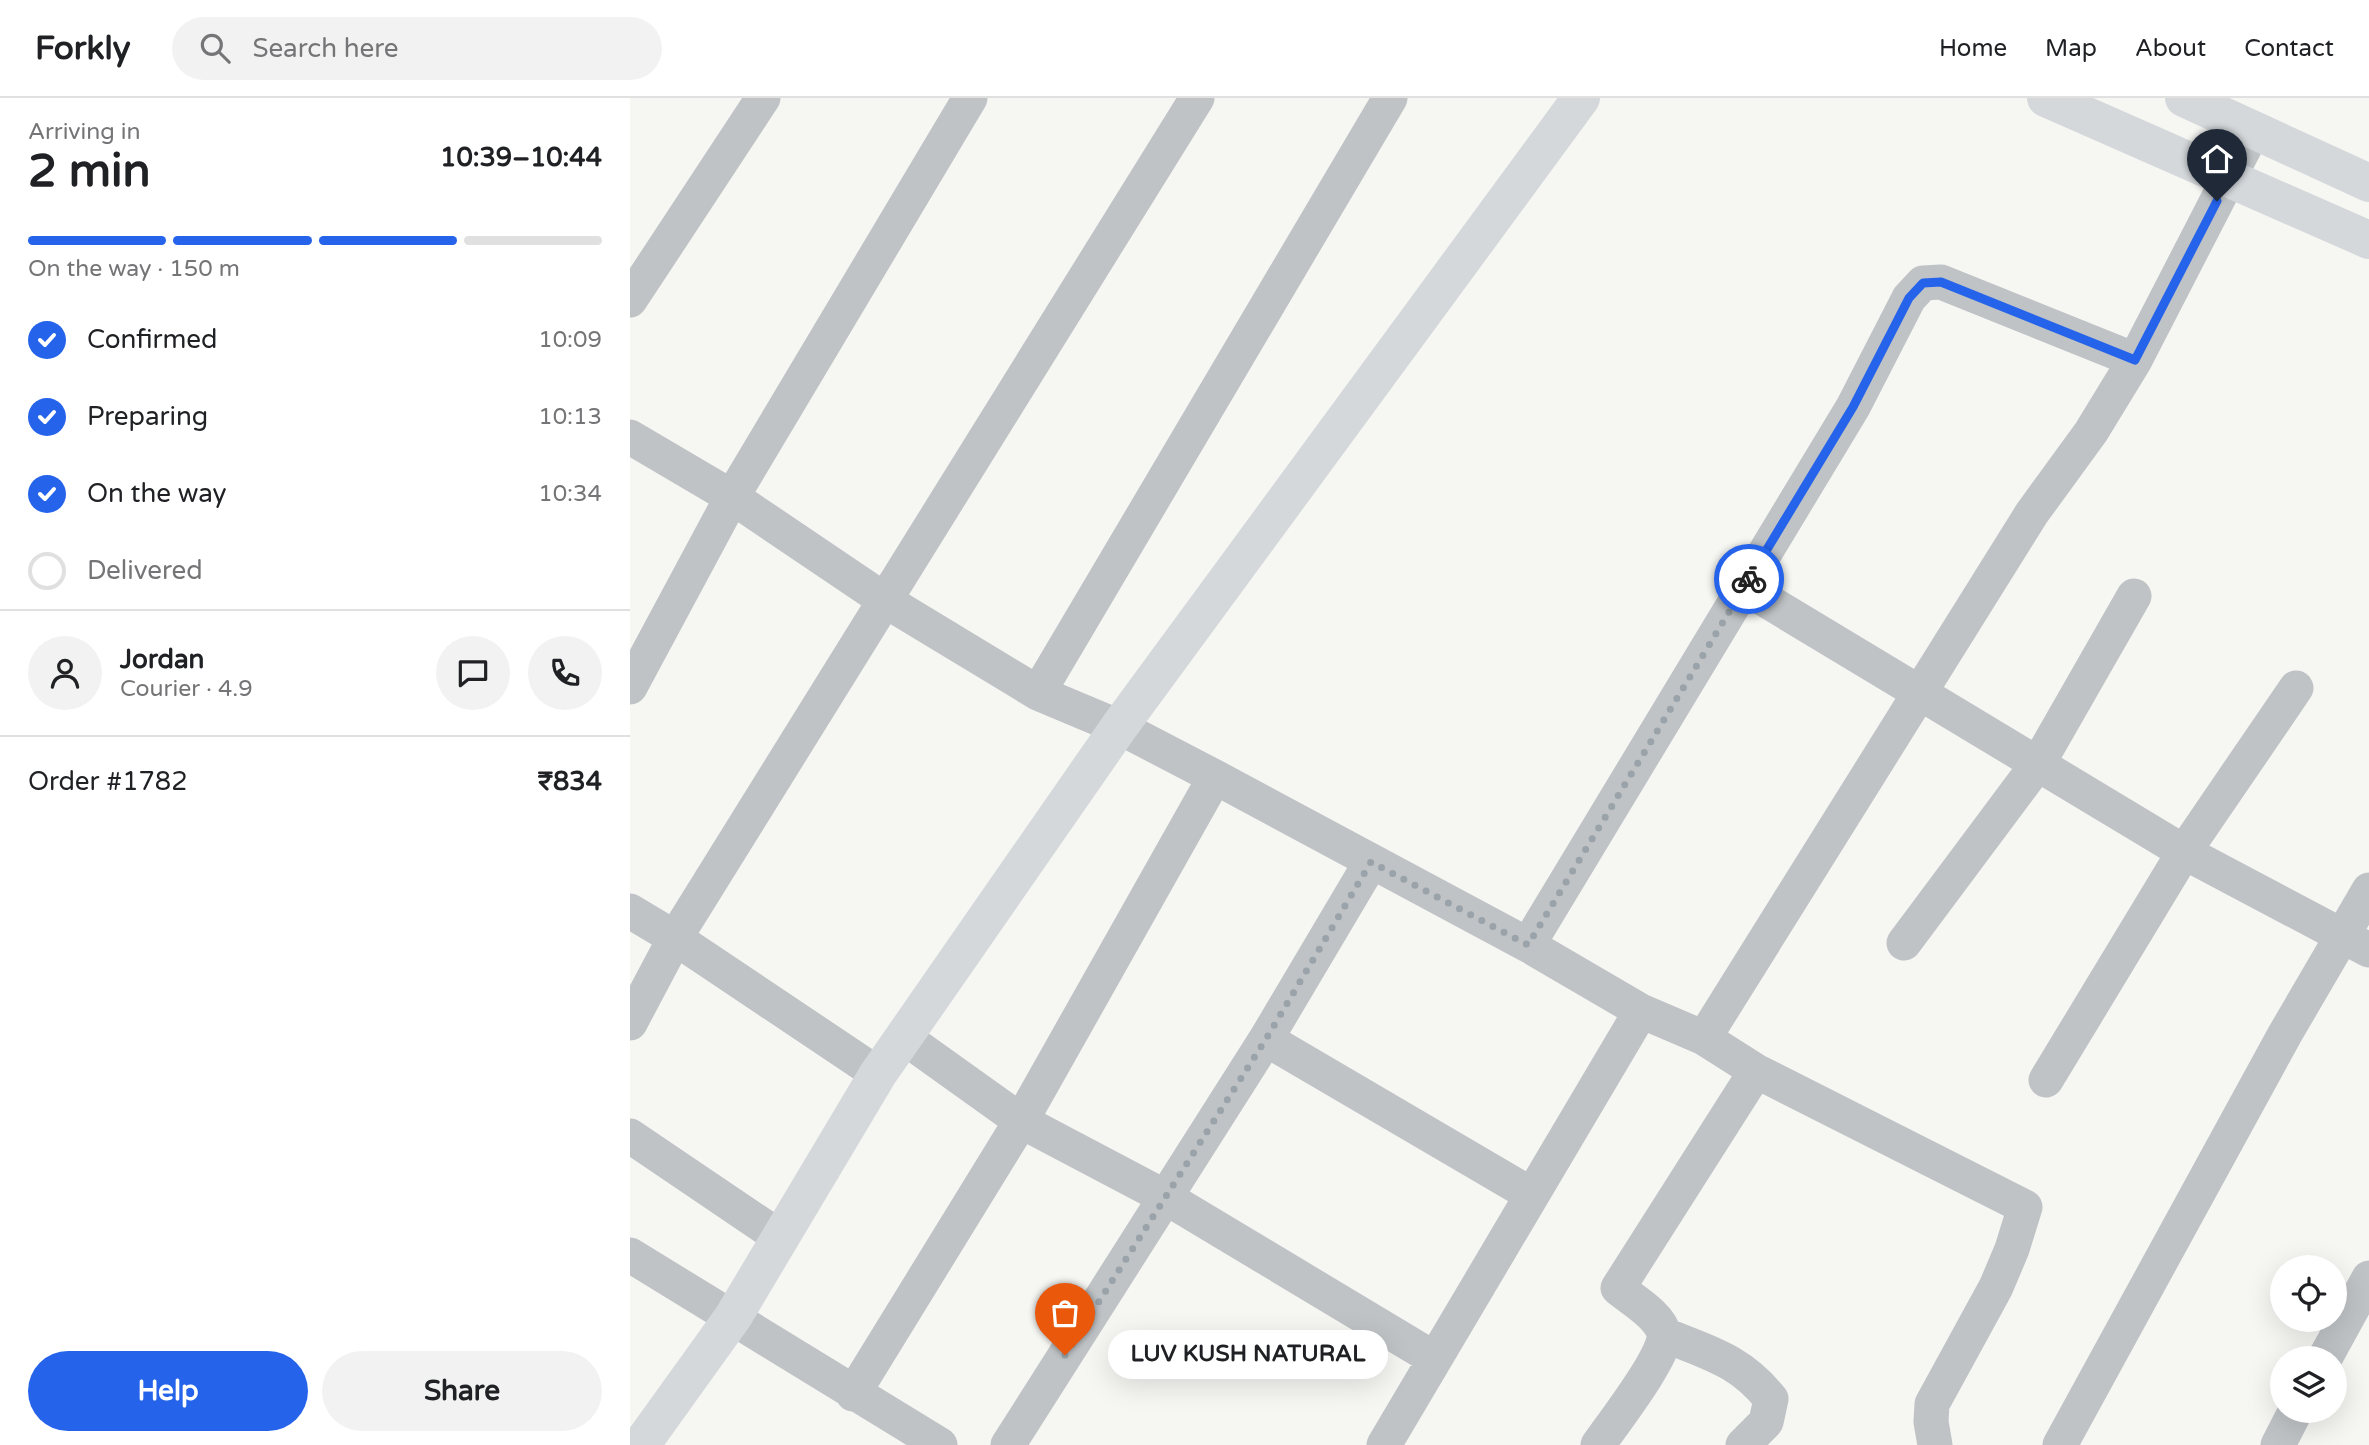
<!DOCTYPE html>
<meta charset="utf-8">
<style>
body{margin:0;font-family:"Varela Round",sans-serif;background:#f2f2f2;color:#202124;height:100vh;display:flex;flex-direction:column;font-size:26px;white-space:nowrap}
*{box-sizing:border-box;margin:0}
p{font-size:23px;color:#757577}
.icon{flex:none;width:38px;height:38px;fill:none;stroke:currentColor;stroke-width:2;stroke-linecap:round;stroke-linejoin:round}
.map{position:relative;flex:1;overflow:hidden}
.sheet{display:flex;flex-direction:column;background:#fff;width:630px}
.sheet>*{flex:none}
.tools{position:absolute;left:1640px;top:1157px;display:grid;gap:14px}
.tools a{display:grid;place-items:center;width:77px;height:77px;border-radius:50%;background:#fff;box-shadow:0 7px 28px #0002;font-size:35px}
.pin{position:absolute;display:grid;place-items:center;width:60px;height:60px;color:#fff;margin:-72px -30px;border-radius:50% 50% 50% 0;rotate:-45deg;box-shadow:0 0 7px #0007}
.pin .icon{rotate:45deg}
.courier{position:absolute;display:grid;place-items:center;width:70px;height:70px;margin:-35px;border:5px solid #2563eb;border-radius:50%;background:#fff;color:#222;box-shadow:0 2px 9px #0007}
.bubble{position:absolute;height:49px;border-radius:24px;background:#fff;box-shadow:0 7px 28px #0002;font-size:23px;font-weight:700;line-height:49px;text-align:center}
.summary em{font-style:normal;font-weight:700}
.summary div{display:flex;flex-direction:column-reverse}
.summary{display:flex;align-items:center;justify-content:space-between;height:119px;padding:0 28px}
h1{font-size:46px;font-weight:700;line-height:52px}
.bar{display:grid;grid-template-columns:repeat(4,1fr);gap:10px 7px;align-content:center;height:84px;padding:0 28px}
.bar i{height:9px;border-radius:5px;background:#e0e0e0}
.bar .active{background:#2563eb}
.bar p{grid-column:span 4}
.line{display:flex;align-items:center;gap:18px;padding:0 28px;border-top:2px solid #e0e0e0}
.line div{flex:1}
.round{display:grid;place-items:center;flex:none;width:74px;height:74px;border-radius:37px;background:#f2f2f2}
ol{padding:0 28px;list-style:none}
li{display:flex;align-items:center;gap:21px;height:77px}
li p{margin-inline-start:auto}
li .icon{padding:7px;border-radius:50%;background:#2563eb;color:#fff;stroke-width:4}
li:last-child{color:#757577}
li i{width:38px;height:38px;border:4px solid #e0e0e0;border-radius:50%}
.action{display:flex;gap:14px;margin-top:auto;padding:14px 28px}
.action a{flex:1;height:80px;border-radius:42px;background:#2563eb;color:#fff;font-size:28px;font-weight:700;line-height:80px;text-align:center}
.action a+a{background:#f2f2f2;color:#202124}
header{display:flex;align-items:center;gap:42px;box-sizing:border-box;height:98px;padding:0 35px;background:#fff;border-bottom:2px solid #e0e0e0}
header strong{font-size:33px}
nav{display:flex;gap:38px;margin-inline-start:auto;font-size:24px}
.search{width:490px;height:63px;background:#f2f2f2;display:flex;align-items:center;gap:18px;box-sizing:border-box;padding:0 24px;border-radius:38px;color:#757577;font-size:26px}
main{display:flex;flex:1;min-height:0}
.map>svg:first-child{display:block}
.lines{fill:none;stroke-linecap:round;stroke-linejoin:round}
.street{stroke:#bfc3c6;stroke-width:35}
.secondary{stroke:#d4d8db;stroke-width:38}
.done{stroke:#99a3a9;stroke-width:7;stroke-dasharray:0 12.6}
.route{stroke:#2563eb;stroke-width:9}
</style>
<header>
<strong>Forkly</strong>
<div class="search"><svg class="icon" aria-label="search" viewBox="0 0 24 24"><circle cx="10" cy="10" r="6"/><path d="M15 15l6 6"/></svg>Search here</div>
<nav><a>Home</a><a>Map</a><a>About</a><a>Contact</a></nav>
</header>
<main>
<section class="sheet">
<div class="summary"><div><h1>2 min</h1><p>Arriving in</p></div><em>10:39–10:44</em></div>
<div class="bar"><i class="active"></i><i class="active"></i><i class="active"></i><i></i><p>On the way · 150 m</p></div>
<ol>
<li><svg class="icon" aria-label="check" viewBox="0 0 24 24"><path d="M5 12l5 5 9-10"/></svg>Confirmed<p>10:09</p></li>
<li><svg class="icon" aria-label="check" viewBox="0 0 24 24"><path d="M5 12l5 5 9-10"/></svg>Preparing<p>10:13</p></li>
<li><svg class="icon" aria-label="check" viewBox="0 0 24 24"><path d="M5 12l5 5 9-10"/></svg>On the way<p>10:34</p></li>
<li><i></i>Delivered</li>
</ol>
<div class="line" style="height:126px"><a class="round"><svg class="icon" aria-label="person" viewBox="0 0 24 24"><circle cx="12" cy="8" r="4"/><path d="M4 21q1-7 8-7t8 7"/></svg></a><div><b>Jordan</b><p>Courier · 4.9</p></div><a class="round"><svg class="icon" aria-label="chat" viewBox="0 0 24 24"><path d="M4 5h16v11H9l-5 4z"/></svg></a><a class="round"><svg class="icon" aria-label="phone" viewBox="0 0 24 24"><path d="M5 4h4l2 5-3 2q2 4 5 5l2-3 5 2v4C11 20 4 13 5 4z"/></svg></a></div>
<div class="line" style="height:91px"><div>Order #1782</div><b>₹834</b></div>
<div class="action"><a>Help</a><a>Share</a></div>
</section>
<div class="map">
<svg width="1739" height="1347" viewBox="0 0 1739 1347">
<rect width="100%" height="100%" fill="#f6f6f3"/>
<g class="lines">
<path class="street" d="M0,202L133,0
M0,339L102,399L256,503L408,595L489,629L585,679L898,847L1011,913L1074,940L1126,973L1395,1109L1382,1151L1366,1189L1302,1306L1301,1324L1305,1347
M1114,489L1554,754L1739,852
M0,589L102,399L340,0
M408,595L760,0
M0,813L45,840L248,976
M1274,845L1409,664L1504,498
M898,847L1223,309L1279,200L1293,185L1311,184L1505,262
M0,925L45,840L567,0
M275,940L391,1023L535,1099L805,1261
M1074,940L1402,415L1461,334L1505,262L1624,31
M636,941L902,1097
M1416,982L1554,754L1666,590
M0,1038L151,1140
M0,1157L310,1347
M1035,1237C1079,1255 1110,1262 1141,1301L1136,1324L1113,1347
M1695,1260L1739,1180
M223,1296L391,1023L585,679
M378,1347L636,941L741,764
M754,1347L1011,913
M968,1347C981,1328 1038,1255 1034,1236C1030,1217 1002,1202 988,1190L1126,973
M1430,1347L1655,936L1739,792
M1648,1347L1666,1312"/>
<path class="secondary" d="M1416,0L1739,142
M1554,0L1739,85
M11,1347L103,1219L248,976L489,629L951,0"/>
</g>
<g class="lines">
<path class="done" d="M435,1257L636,941L741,764L898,847L1119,481"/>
<path class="route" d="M1119,481L1223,309L1279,200L1293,185L1311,184L1505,262L1587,103"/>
</g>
</svg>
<div class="tools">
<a><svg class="icon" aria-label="locate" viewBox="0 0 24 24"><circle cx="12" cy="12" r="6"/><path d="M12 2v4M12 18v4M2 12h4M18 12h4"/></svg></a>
<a><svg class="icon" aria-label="layers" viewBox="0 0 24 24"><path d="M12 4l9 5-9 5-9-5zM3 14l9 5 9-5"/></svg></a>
</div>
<div class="pin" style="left:435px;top:1257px;background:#ea580c"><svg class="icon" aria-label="bag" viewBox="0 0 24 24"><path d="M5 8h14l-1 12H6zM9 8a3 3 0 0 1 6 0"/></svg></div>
<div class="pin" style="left:1587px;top:103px;background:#1f2937"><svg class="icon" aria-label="home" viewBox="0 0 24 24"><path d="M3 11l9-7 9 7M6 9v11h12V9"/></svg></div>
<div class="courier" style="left:1119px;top:481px"><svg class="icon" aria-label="bike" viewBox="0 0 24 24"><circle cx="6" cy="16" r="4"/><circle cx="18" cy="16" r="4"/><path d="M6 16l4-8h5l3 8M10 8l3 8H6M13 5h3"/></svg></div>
<div class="bubble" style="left:478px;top:1232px;width:280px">LUV KUSH NATURAL</div>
</div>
</main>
